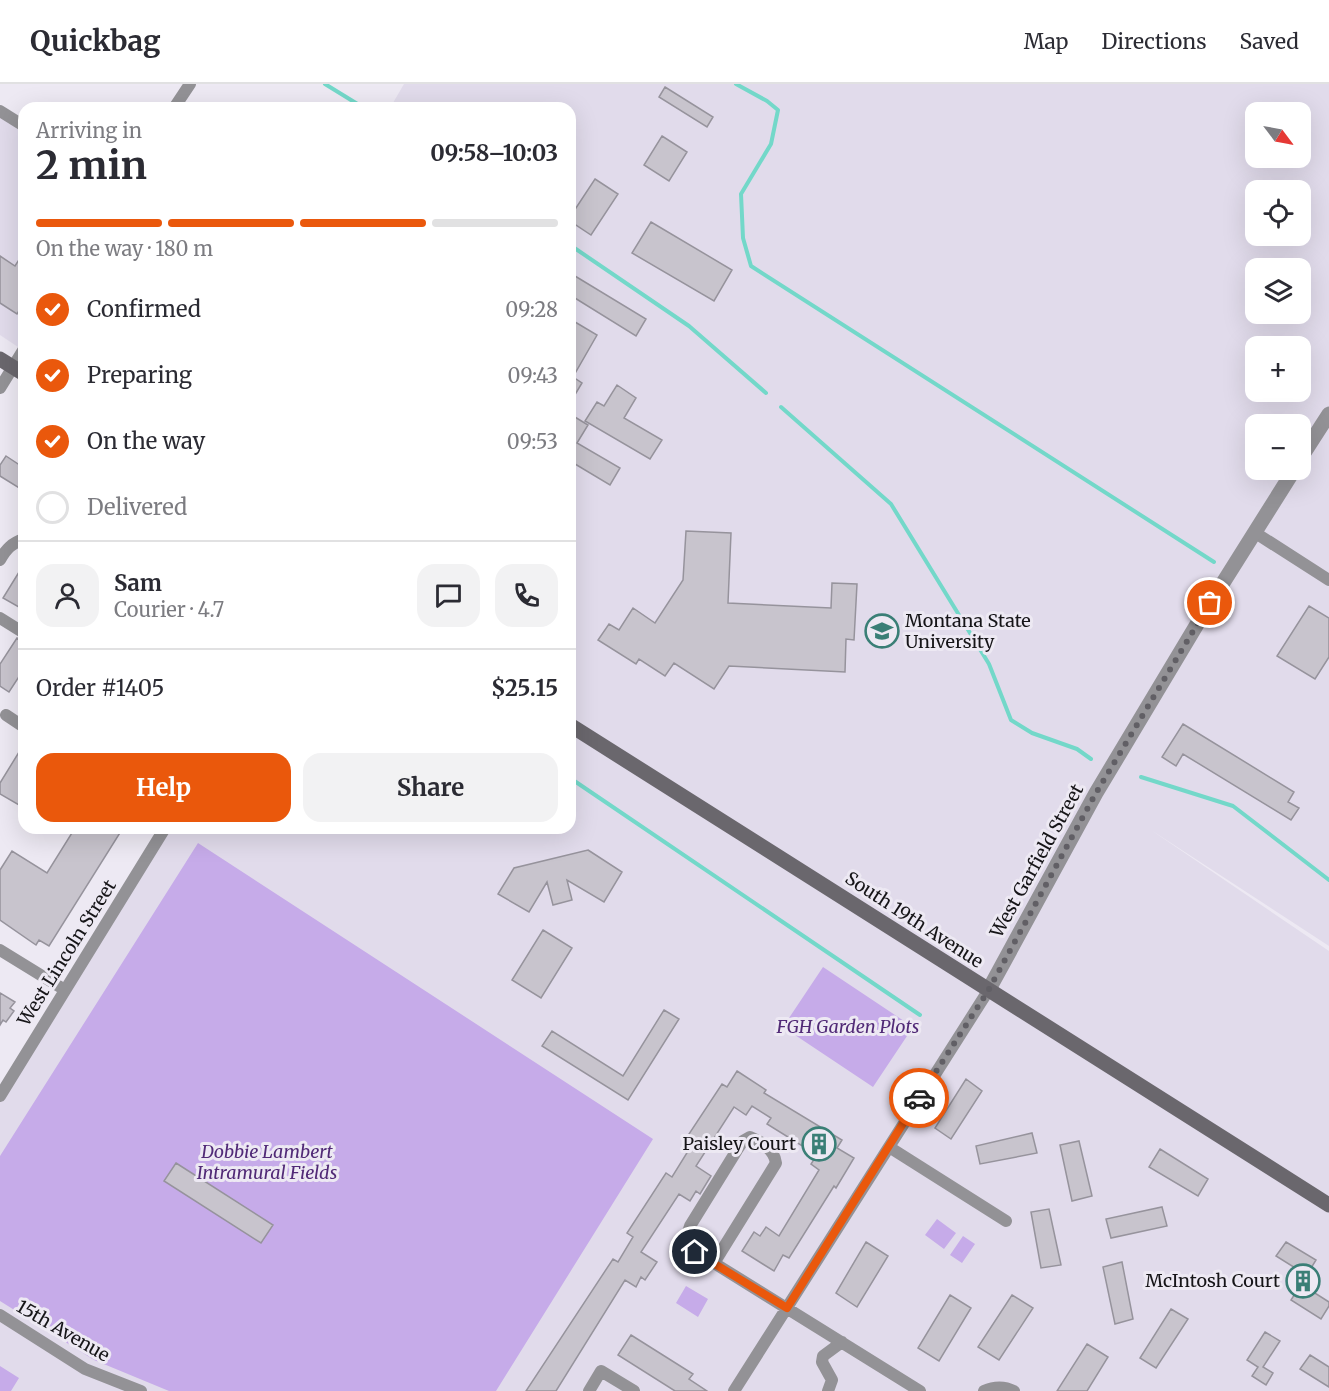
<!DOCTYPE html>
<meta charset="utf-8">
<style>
body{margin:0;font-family:Merriweather,serif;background:#f2f2f3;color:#2b2b33;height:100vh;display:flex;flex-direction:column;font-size:22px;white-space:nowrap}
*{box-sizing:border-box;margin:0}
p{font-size:20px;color:#7c7c81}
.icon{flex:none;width:33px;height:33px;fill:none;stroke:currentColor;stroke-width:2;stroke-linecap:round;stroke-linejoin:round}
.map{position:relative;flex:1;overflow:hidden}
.panel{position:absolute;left:18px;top:18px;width:558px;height:732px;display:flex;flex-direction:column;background:#fff;border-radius:18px;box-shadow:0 6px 24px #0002}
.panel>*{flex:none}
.needle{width:39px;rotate:122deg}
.buttons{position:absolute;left:1245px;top:18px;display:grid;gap:12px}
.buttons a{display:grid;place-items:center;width:66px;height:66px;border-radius:12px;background:#fff;box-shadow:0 6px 24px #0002;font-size:30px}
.pin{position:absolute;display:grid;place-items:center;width:51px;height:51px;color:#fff;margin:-26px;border:3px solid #fff;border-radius:50%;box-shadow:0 2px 6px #0007}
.courier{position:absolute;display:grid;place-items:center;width:60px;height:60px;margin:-30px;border:4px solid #ea580c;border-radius:50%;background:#fff;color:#222;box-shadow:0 2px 8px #0007}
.overview em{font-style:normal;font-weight:700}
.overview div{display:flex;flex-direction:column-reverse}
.overview{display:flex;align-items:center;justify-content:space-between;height:102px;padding:0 18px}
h1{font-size:39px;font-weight:700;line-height:45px}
.bar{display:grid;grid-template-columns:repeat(4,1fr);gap:9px 6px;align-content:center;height:72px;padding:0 18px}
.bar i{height:8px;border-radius:4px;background:#e1e1e2}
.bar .on{background:#ea580c}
.bar p{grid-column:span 4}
.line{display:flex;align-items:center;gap:15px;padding:0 18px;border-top:2px solid #e1e1e2}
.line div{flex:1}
.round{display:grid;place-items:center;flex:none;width:63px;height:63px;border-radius:18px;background:#f2f2f3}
ol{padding:0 18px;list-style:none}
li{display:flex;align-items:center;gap:18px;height:66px}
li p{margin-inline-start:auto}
li .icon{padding:6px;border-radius:50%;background:#ea580c;color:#fff;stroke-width:4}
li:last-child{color:#7c7c81}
li i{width:33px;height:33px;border:3px solid #e1e1e2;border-radius:50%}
.button{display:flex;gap:12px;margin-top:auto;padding:12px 18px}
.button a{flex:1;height:69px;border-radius:18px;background:#ea580c;color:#fff;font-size:24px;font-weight:700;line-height:69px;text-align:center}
.button a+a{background:#f2f2f3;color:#2b2b33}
header{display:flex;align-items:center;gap:36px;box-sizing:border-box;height:84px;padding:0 30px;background:#fff;border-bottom:2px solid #e1e1e2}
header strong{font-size:28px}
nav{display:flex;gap:33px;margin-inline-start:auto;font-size:21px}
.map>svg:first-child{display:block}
.built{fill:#e1dbeb;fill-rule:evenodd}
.green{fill:#c6abe9}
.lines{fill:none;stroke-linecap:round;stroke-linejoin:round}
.stream{stroke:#73d8c9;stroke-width:4}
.building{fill:#c8c4cd;stroke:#96939c;stroke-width:1.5}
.minor{stroke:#939296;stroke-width:12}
.tertiary{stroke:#939296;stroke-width:15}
.secondary{stroke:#6a676d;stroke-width:15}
.done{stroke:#615f65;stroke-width:6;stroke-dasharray:0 10.8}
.route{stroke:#ea580c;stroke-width:8}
.labels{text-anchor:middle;stroke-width:6;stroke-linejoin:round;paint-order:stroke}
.poi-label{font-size:18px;fill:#161518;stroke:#ede9f3;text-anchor:end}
.street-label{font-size:18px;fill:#161518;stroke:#ede9f3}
.park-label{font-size:18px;font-style:italic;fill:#512a77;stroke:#ede9f3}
</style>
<header>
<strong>Quickbag</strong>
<nav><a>Map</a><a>Directions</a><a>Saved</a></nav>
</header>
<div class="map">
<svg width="1329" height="1307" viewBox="0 0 1329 1307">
<rect width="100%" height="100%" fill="#ede9f3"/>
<path class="built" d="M404,0H1329V323L1301,370L1300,340H1256V386H1300L1301,381L1329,336V862L1151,746L1329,867V1307H0V1012L165,744H570V24H390ZM1256,28H1300V74H1256ZM1256,106H1300V152H1256ZM1256,184H1300V230H1256ZM1256,262H1300V308H1256Z
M0,23L24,38V267L0,251Z"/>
<path class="green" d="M198,759L653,1055L496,1307H169L94,1276L0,1217V1072Z
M823,883L913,943L873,1003L783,943Z
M937,1135L956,1149L944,1165L925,1151Z
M963,1152L975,1160L962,1179L950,1171Z
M686,1202L708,1215L698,1233L676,1219Z
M0,1282L19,1294L11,1307H0Z"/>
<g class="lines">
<path class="stream" d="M325,0L364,24
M736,0L767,17L778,26L771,60L741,110L743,154L751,182L1214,478
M383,24L398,21L411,24
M570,161L689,242L766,309
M781,323L891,420L989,580L1011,636L1032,649L1077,665L1091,675
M1141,693L1233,722L1329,796
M570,694L920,931"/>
</g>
<path class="building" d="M665,3L713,33L707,43L659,13Z
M662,52L687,68L669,97L644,81Z
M595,95L618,110L591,151L570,137V133Z
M651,138L732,186L714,217L632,169Z
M24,168V219L17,230L0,219V172L15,182Z
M570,189L646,235L636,252L570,211Z
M570,235L597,251L573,293L582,299L570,319Z
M617,301L636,314L624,334L662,356L650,375L585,337L597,318L604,322Z
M570,330L588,341L577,359L620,384L610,401L570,377Z
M6,372L24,384V407L0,392V381Z
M686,447L731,449L728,519L831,524L832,499L857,500L854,556L846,555L845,588L729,582L714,605L674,579L665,592L639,575L636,580L598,556L609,540L619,546L633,524L655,539L683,496Z
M24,480V526L3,514Z
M1309,522L1329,534V573L1315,595L1277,572Z
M17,554L24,557V585L9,608L0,602V580Z
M1183,640L1294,708L1288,718L1299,724L1291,736L1183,670L1176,682L1162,673Z
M24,660V712L19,721L0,710V699Z
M75,744H123L49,862L39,856L36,861L0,836V786L12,767L47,789Z
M588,766L622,788L604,818L567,796L572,816L553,821L547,798L529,828L498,810L514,784Z
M543,846L572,864L541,914L512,896Z
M0,909L15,918L10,924L14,927L6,938L3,936L0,941Z
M664,926L679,935L628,1016L542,962L552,947L623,992Z
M737,987L766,1006L764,1009L842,1056L837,1064L854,1074L836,1104L834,1102L789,1174L783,1171L774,1187L742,1167L754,1148L760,1152L766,1143L779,1152L819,1086L811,1080L817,1071L767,1040L771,1034L752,1022L746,1031L734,1023L696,1082L711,1092L703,1105L700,1110L696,1107L690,1117L679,1110L641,1168L657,1178L645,1196L641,1193L636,1203L625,1196L556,1307H526L613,1175L618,1178L633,1153L627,1149L666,1089L672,1093L690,1064L683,1059L722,1000L727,1003Z
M966,995L982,1007L951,1055L935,1044Z
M1032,1049L1037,1069L980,1080L976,1062Z
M1079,1057L1092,1112L1072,1117L1060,1061Z
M1160,1065L1208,1095L1198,1112L1149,1083Z
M176,1079L273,1141L261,1159L164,1097Z
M1162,1123L1167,1142L1111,1154L1106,1135Z
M1049,1125L1061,1181L1041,1184L1031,1128Z
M866,1158L888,1172L857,1223L836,1209Z
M1286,1158L1316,1176L1308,1189L1317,1195L1310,1206L1329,1218V1222L1321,1235L1291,1216L1298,1205L1289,1200L1297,1185L1276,1172Z
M1122,1178L1133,1235L1115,1240L1103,1183Z
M950,1211L971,1224L939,1277L918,1264Z
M1012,1211L1033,1224L999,1276L978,1263Z
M1171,1225L1188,1235L1156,1284L1140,1274Z
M1265,1248L1280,1257L1263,1283L1273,1289L1266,1301L1252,1292L1258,1283L1247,1276Z
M631,1251L693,1290L689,1295L707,1307H675L618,1271Z
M1087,1260L1108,1273L1087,1307H1057Z
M1310,1271L1329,1283V1303L1300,1285Z"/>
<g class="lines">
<path class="minor" d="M174,24L190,0
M0,27L24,42
M0,304L24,265
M1254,448L1329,496
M0,476C6,465 12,459 24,455
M0,534L24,549
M6,631L24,643
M0,866L65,906
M0,1012L165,744
M750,1053C762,1058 774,1065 776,1079L714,1179C698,1169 681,1163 690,1142L737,1066L743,1057Z
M889,1063L1006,1137
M714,1179L920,1307
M0,1231L85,1285L141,1307
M589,1307L601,1287L634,1307
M734,1307L988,907
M828,1307L832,1296L822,1278L823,1272L842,1258
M984,1307C995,1302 1004,1302 1014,1307"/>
<path class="tertiary" d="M1300,375L1329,330
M988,907L1096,709L1199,537L1294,386"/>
<path class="secondary" d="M0,275L24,290
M570,641L1329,1121"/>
</g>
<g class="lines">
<path class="done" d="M919,1014L988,907L1096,709L1210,519"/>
<path class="route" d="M695,1168L787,1224L919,1014"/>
</g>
<defs>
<symbol id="university-ring" viewBox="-11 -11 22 22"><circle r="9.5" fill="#ede9f3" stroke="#3a7f76" stroke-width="1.5"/><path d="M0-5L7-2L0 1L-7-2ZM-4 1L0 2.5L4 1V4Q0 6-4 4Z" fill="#3a7f76"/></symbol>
<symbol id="building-ring" viewBox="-11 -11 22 22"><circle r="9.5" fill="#ede9f3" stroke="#3a7f76" stroke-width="1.5"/><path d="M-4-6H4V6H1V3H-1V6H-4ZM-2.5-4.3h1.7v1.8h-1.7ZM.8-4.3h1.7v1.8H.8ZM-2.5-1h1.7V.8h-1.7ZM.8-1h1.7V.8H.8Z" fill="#3a7f76"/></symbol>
</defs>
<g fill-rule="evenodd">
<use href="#university-ring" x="863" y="528" width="38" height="38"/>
<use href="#building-ring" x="800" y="1041" width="38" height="38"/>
<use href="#building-ring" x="1284" y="1178" width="38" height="38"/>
</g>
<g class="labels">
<g class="poi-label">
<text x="905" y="543" text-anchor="start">Montana State<tspan x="905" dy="21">University</tspan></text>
<text x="796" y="1066">Paisley Court</text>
<text x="1280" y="1203">McIntosh Court</text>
</g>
<g class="street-label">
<text transform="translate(1037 777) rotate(-61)" y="6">West Garfield Street</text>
<text transform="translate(914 836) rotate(33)" y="6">South 19th Avenue</text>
<text transform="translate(67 869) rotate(-58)" y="6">West Lincoln Street</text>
<text transform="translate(63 1247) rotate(30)" y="6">15th Avenue</text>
</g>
<g class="park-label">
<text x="848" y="949">FGH Garden Plots</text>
<text x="267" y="1074">Dobbie Lambert<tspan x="267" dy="21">Intramural Fields</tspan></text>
</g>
</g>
</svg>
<div class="buttons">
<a><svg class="needle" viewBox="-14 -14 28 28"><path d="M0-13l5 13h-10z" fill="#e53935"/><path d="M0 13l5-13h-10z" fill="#7c7c81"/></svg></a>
<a><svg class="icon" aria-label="locate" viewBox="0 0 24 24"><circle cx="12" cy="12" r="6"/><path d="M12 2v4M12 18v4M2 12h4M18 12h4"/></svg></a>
<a><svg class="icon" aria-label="layers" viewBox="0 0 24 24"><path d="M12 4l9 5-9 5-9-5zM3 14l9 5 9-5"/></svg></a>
<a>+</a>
<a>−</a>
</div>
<div class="pin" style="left:1210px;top:519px;background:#ea580c"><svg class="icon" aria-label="bag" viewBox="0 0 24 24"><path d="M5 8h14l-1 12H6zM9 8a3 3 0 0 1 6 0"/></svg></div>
<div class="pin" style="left:695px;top:1168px;background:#1f2937"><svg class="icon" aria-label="home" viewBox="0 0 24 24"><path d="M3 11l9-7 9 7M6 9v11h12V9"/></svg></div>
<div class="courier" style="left:919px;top:1014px"><svg class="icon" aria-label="car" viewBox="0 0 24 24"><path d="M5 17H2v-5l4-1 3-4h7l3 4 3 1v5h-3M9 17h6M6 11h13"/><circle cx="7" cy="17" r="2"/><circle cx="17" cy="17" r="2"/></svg></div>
<section class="panel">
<div class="overview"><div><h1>2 min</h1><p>Arriving in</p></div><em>09:58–10:03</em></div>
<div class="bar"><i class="on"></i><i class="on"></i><i class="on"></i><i></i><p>On the way · 180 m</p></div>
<ol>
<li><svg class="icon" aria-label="check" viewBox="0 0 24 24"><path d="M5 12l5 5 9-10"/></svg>Confirmed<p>09:28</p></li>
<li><svg class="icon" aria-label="check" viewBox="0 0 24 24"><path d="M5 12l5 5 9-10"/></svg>Preparing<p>09:43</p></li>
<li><svg class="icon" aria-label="check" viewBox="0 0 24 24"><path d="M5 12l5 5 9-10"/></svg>On the way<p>09:53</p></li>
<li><i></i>Delivered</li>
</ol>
<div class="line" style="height:108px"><a class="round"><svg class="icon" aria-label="person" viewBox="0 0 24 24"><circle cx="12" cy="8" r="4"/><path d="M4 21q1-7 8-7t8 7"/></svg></a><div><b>Sam</b><p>Courier · 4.7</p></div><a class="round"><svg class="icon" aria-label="chat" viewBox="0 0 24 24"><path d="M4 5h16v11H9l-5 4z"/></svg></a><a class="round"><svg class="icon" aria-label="phone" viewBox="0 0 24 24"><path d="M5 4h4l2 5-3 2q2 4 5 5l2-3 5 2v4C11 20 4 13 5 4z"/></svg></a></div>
<div class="line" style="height:78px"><div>Order #1405</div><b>$25.15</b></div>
<div class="button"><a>Help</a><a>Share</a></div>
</section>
</div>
